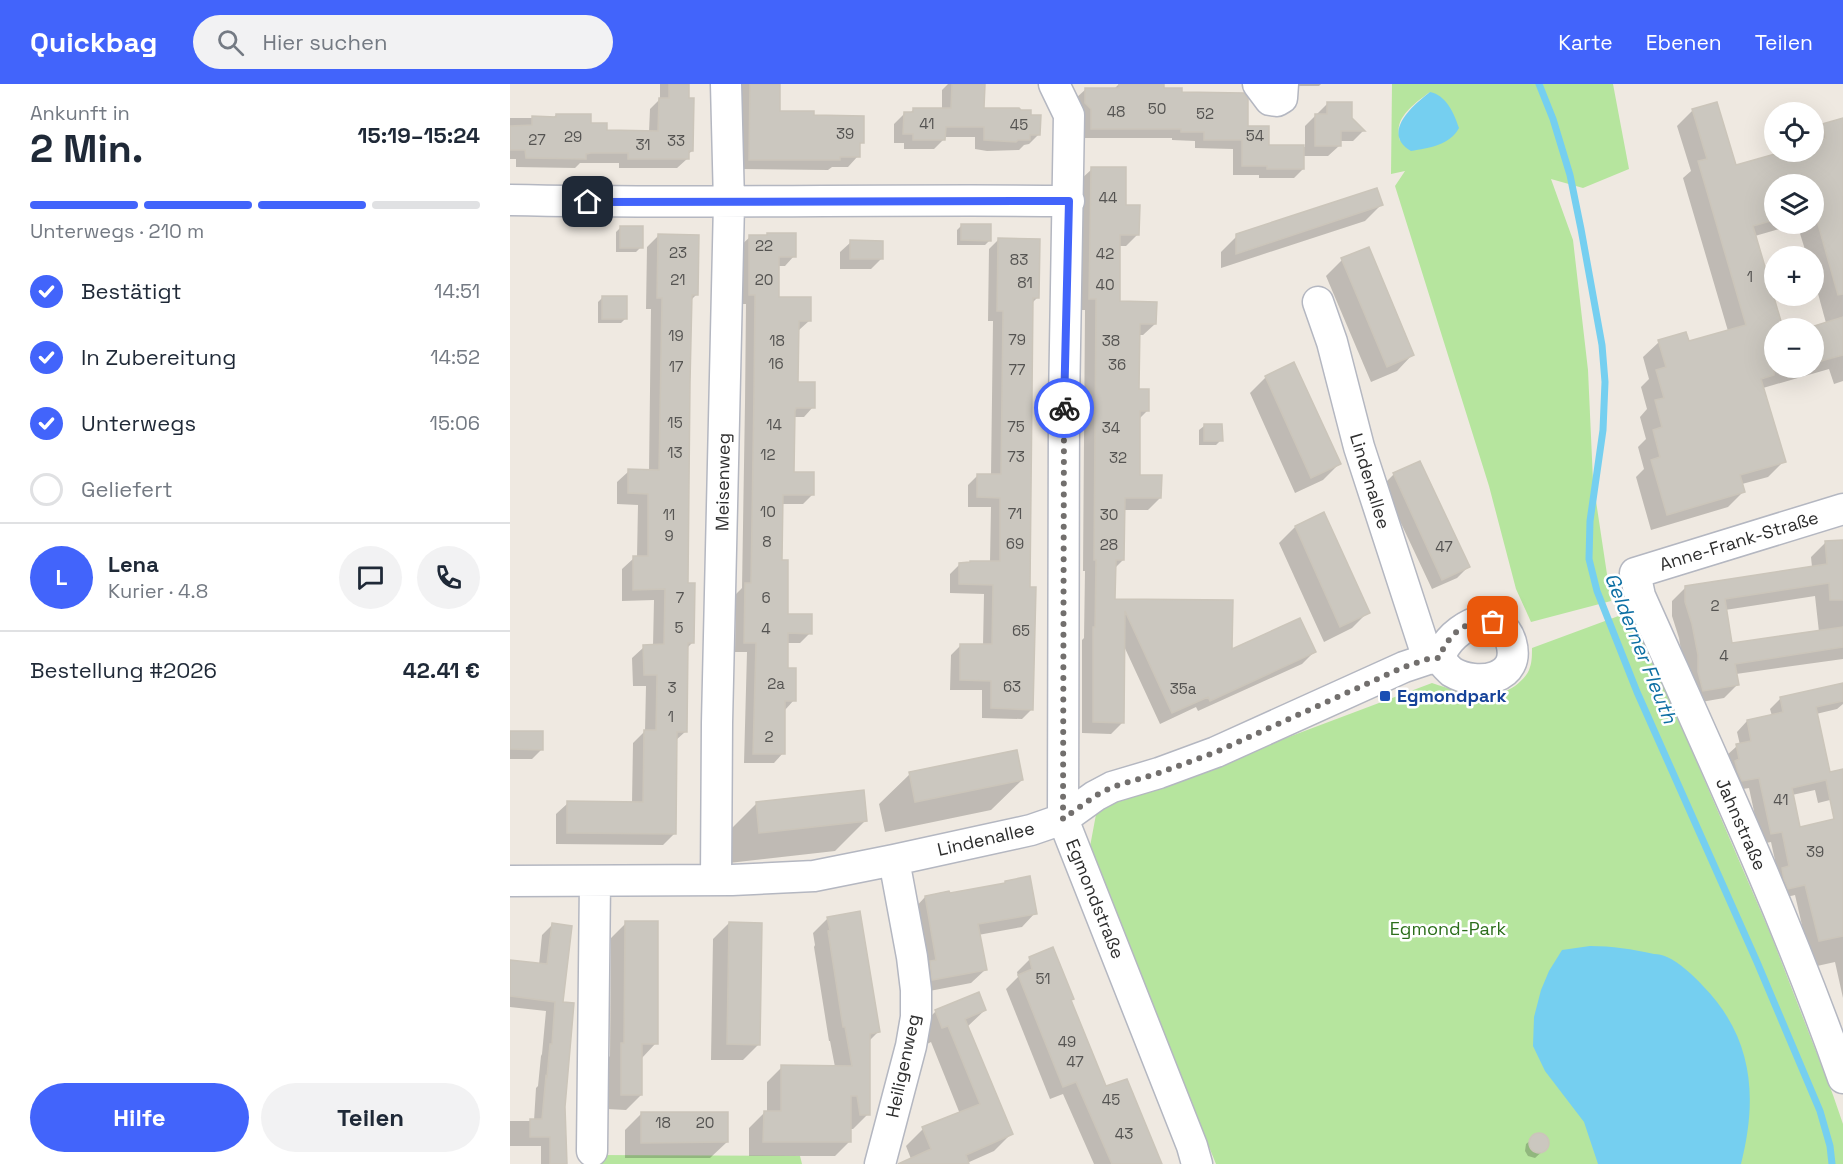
<!DOCTYPE html>
<html lang="de">
<meta charset="utf-8">
<style>
body{margin:0;font-family:"Space Grotesk",sans-serif;background:#f2f2f3;color:#1f2937;height:100vh;display:flex;flex-direction:column;font-size:22px;white-space:nowrap}
*{box-sizing:border-box;margin:0}
p{font-size:20px;color:#747a83}
.icon{flex:none;width:33px;height:33px;fill:none;stroke:currentColor;stroke-width:2;stroke-linecap:round;stroke-linejoin:round}
.map{position:relative;flex:1;overflow:hidden}
.details{display:flex;flex-direction:column;background:#fff;width:510px}
.details>*{flex:none}
.controls{position:absolute;left:1254px;top:18px;display:grid;gap:12px}
.controls a{display:grid;place-items:center;width:60px;height:60px;border-radius:50%;background:#fff;box-shadow:0 6px 24px #0002;font-size:30px}
.pin{position:absolute;display:grid;place-items:center;width:51px;height:51px;color:#fff;margin:-26px;border-radius:12px;box-shadow:0 3px 9px #0006}
.courier{position:absolute;display:grid;place-items:center;width:60px;height:60px;margin:-30px;border:4px solid #4264fb;border-radius:50%;background:#fff;color:#222;box-shadow:0 2px 8px #0007}
.head em{font-style:normal;font-weight:700}
.head div{display:flex;flex-direction:column-reverse}
.head{display:flex;align-items:center;justify-content:space-between;height:102px;padding:0 30px}
h1{font-size:39px;font-weight:700;line-height:45px}
.bar{display:grid;grid-template-columns:repeat(4,1fr);gap:9px 6px;align-content:center;height:72px;padding:0 30px}
.bar i{height:8px;border-radius:4px;background:#e0e1e3}
.bar .on{background:#4264fb}
.bar p{grid-column:span 4}
.line{display:flex;align-items:center;gap:15px;padding:0 30px;border-top:2px solid #e0e1e3}
.line div{flex:1}
.round{display:grid;place-items:center;flex:none;width:63px;height:63px;border-radius:32px;background:#f2f2f3}
ol{padding:0 30px;list-style:none}
li{display:flex;align-items:center;gap:18px;height:66px}
li p{margin-inline-start:auto}
li .icon{padding:6px;border-radius:50%;background:#4264fb;color:#fff;stroke-width:4}
li:last-child{color:#747a83}
li i{width:33px;height:33px;border:3px solid #e0e1e3;border-radius:50%}
.primary-button{display:flex;gap:12px;margin-top:auto;padding:12px 30px}
.primary-button a{flex:1;height:69px;border-radius:36px;background:#4264fb;color:#fff;font-size:24px;font-weight:700;line-height:69px;text-align:center}
.primary-button a+a{background:#f2f2f3;color:#1f2937}
header{display:flex;align-items:center;gap:36px;box-sizing:border-box;height:84px;padding:0 30px;background:#4264fb;color:#fff}
header strong{font-size:28px}
nav{display:flex;gap:33px;margin-inline-start:auto;font-size:21px}
.search{width:420px;height:54px;background:#f2f2f3;display:flex;align-items:center;gap:15px;box-sizing:border-box;padding:0 21px;border-radius:33px;color:#747a83;font-size:22px}
main{display:flex;flex:1;min-height:0}
.map>svg:first-child{display:block}
.green{fill:#b6e59e;fill-rule:evenodd}
.water{fill:#75cff0}
.shadow{fill:#0003;fill-rule:evenodd}
.lines{fill:none;stroke-linecap:round;stroke-linejoin:round}
.stream{stroke:#75cff0;stroke-width:7}
.building{fill:#cbc7bf;stroke:#cbc5ba;stroke-width:1.5;fill-rule:evenodd}
.minor-casing{stroke:#b4b7c1;stroke-width:33}
.minor{stroke:#fff;stroke-width:30}
.done{stroke:#726f6d;stroke-width:6;stroke-dasharray:0 10.8}
.route{stroke:#4264fb;stroke-width:8}
.transit-dot{fill:#1a4fb4;stroke:#fff;stroke-width:2}
.labels{text-anchor:middle;stroke-width:5;stroke-linejoin:round;paint-order:stroke}
.number-label{font-size:15px;fill:#555452}
.street-label{font-size:18px;fill:#2e2e2e;stroke:#fff}
.transit-label{font-size:18px;font-weight:bold;fill:#164399;stroke:#fff;text-anchor:start}
.park-label{font-size:18px;fill:#2c6e1b;stroke:#fff}
.water-label{font-size:20px;font-style:italic;fill:#0d6fa3;stroke:#fff}
</style>
<header>
<strong>Quickbag</strong>
<div class="search"><svg class="icon" aria-label="search" viewBox="0 0 24 24"><circle cx="10" cy="10" r="6"/><path d="M15 15l6 6"/></svg>Hier suchen</div>
<nav><a>Karte</a><a>Ebenen</a><a>Teilen</a></nav>
</header>
<main>
<section class="details">
<div class="head"><div><h1>2 Min.</h1><p>Ankunft in</p></div><em>15:19–15:24</em></div>
<div class="bar"><i class="on"></i><i class="on"></i><i class="on"></i><i></i><p>Unterwegs · 210 m</p></div>
<ol>
<li><svg class="icon" aria-label="check" viewBox="0 0 24 24"><path d="M5 12l5 5 9-10"/></svg>Bestätigt<p>14:51</p></li>
<li><svg class="icon" aria-label="check" viewBox="0 0 24 24"><path d="M5 12l5 5 9-10"/></svg>In Zubereitung<p>14:52</p></li>
<li><svg class="icon" aria-label="check" viewBox="0 0 24 24"><path d="M5 12l5 5 9-10"/></svg>Unterwegs<p>15:06</p></li>
<li><i></i>Geliefert</li>
</ol>
<div class="line" style="height:108px"><b class="round" style="background:#4264fb;color:#fff">L</b><div><b>Lena</b><p>Kurier · 4.8</p></div><a class="round"><svg class="icon" aria-label="chat" viewBox="0 0 24 24"><path d="M4 5h16v11H9l-5 4z"/></svg></a><a class="round"><svg class="icon" aria-label="phone" viewBox="0 0 24 24"><path d="M5 4h4l2 5-3 2q2 4 5 5l2-3 5 2v4C11 20 4 13 5 4z"/></svg></a></div>
<div class="line" style="height:78px"><div>Bestellung #2026</div><b>42.41 €</b></div>
<div class="primary-button"><a>Hilfe</a><a>Teilen</a></div>
</section>
<div class="map">
<svg width="1333" height="1080" viewBox="0 0 1333 1080">
<rect width="100%" height="100%" fill="#efe9e1"/>
<path class="green" d="M882,0H1103L1119,85L1073,104L1041,95L1063,156L1078,286L1083,397L1101,517L1021,538L1006,505L979,402L885,102L895,87L881,90ZM920,8L890,57C889,52 888,46 889,42C892,28 909,16 920,8Z
M1122,527L1261,851L1323,1011L1333,1040V1080H706L579,768L587,725L922,599C950,608 979,620 1005,602C1011,597 1018,591 1020,583C1022,578 1022,570 1022,564Z
M86,1071L290,1072L292,1080H87Z"/>
<path class="water" d="M920,8C936,11 944,29 949,44C940,61 919,64 901,67C871,49 902,22 920,8Z
M1080,862C1102,862 1122,865 1144,870C1148,870 1153,871 1157,873C1169,878 1184,892 1193,902C1243,953 1248,1013 1231,1080H1088L1074,1038L1035,987L1023,962L1024,933L1031,906L1039,887L1052,866Z"/>
<path class="shadow" d="M150,0H178L182,67L177,71V75L167,84H109V79H70L65,84L6,83V75H0V34H43L46,31L80,41L96,48H139L140,25L150,15Z
M230,0H269V28L303,32L352,58L348,62V72L338,83H322L318,86L230,85Z
M438,0H473V26L529,50L519,60L514,61L509,66L477,67L465,65V53H434V55L424,65H394V59H384V40L394,30H399L404,25H432V6Z
M609,0H653V5L671,10L736,43L757,63H795V42L818,19L840,35L853,47L843,57H829V62L818,72H793V85L784,94H749V91H723V65L685,64V57L662,56V54H573L566,14L576,5H604Z
M781,0H811L809,2H781Z
M1183,26L1225,83L1277,68H1304V50L1313,41L1333,35V106L1330,107L1329,119L1333,134V297L1324,300L1319,285L1253,304L1274,377L1258,393L1232,400L1234,407L1218,423L1141,446L1126,393L1134,385L1128,363L1136,355L1130,333L1137,325L1131,303L1139,295L1133,273L1149,258L1178,259L1218,247L1173,94L1181,87L1167,42ZM1264,100H1304V140H1287L1297,172H1304V195L1316,239L1299,244H1304V284H1264V244H1272L1245,152L1287,140H1264Z
M582,85L614,123L628,150L616,162H609L608,218L645,240L633,251H628L627,307L638,326L628,336V393L650,414L638,426H613V476L605,484L603,516L721,567L804,568L792,580L688,627L686,623L650,640L613,560V638L601,650L572,649V556L574,554L575,487H573L575,226H568L570,96Z
M871,121L855,137L711,184V168L727,152Z
M452,141L480,156L475,161H447V146Z
M111,143L131,163L126,168H106V148Z
M258,150L284,172L275,182H268L267,214L299,237L289,246H287L286,300L303,323L294,333H283L282,389L303,410L293,420H271L270,478L277,531L300,549L290,559H276V585L284,616L275,626L273,669L264,679H234L237,568H225L226,510L232,504L235,319L236,220H230V162L240,153H255Z
M148,152L187,210L180,217L177,500L183,558L176,565L175,648L165,657V749L153,761L46,760V730L58,719H122L123,659L135,647L136,602H123L122,574L134,563L143,562L144,516L112,517V485L124,474H127L128,421L107,420V398L119,387H139L141,225H136L137,163Z
M489,155L528,213L521,220L518,504L522,625L512,635L472,634V606H440L441,571L451,561H473L474,510L440,509V490L450,480L480,478L481,423H458V401L468,391H481L483,237H478L479,165Z
M341,158L372,174L361,185H330V168Z
M832,176L903,270L887,287L861,298L816,192Z
M93,213L116,234L111,239H88V218Z
M756,293L829,380L813,396L785,409L740,309Z
M694,342L711,356L706,361H689V346Z
M884,390L958,483L947,494L922,505L873,401Z
M785,443L858,528L842,544L814,558L769,459Z
M1333,457V575L1226,590L1228,600L1214,614L1180,620L1169,554L1162,532V517L1176,503L1302,483L1301,473L1315,459ZM1305,512L1309,548L1221,561L1215,526Z
M1333,600V620L1327,625L1306,630L1319,689L1333,687V709L1328,714L1308,719L1305,706L1282,711L1289,744L1333,735V817L1331,818L1333,827V914L1325,878L1298,884V867L1285,811L1268,815V790L1261,758L1251,760L1239,704L1221,707L1216,672L1227,662L1230,661L1227,648L1237,637L1262,632L1260,625L1271,614Z
M0,648L32,665L22,675H0Z
M400,690L512,696L481,726L375,748L369,720Z
M246,720L356,736L325,767L219,779L216,750Z
M415,813L525,829L512,843L468,851L475,886L461,899L409,909L402,827Z
M318,834L368,948L358,958V1030L343,1045H340V1057L325,1072H239V1044L254,1029H257V998L272,983H325L320,957H319L304,863L305,861L303,849Z
M116,839L146,959L131,975V1011L116,1026L97,1025V975L100,972L101,854Z
M219,839L249,960L233,976H201L203,855Z
M42,841L51,920L56,1077H57V1080H31V1062H0V1037H24L26,1004L28,1002L31,972L32,970L36,927L0,923V877L29,881L32,851Z
M520,875L560,917L596,1004L650,1080H584L553,1010L540,1015L496,905L508,893L507,888Z
M468,910L475,926L457,943L501,1050L484,1067L457,1079L458,1080H403L396,1062L413,1045L450,1030L421,958L415,961L408,945L425,928Z
M131,1030L217,1058L200,1074H115V1046Z
M1027,1051L1034,1052L1037,1057L1036,1064L1025,1074L1018,1072L1015,1067L1016,1060Z"/>
<g class="lines">
<path class="stream" d="M1029,0L1043,35L1060,91L1071,145L1092,261L1095,298L1093,346L1080,437L1079,475L1087,507L1127,608L1247,878L1310,1027L1320,1062L1322,1080"/>
</g>
<path class="building" d="M159,0H179V14H184L183,67H179V75H118V69H81L76,70V75L16,74L15,66H0V42L22,41V32L46,33V30H81V39H97V46L148,47L149,14H159Z
M240,0H270V27H304V31L354,32V59H350V73H330V76H239Z
M442,0H475L474,24H509L511,26H521V31H531L530,51H520V56H508L506,58L474,56V43H436L435,56H403V50H393L394,28H403V24H441Z
M609,0H654V4H672V8L734,9L738,15V42H759V61H794V85H757V82H732V56H694V48H671V45H581V25L575,19V4H609Z
M817,18H842V34L855,47H831V62H805V30H817Z
M1207,18L1226,81L1272,68H1304V58L1316,54L1312,40L1333,34V210L1328,211L1304,126V100H1264V136L1243,142L1273,244H1264V291L1251,295L1276,378L1230,391L1235,408L1157,431L1141,376L1150,373L1143,346L1152,343L1145,316L1154,314L1146,286L1156,283L1148,256L1176,248L1179,257L1236,241L1188,77L1197,75L1182,25Z
M581,83H616V121H630L629,151H610V217L647,218L646,240H630L629,305H639V327H630V391H652L651,414H615L614,476H606L605,515L723,516L722,565L790,534L806,568L700,617L698,613L662,629L615,527L614,639L583,638V543H585L586,476H584L586,215H579Z
M867,104L873,121L726,170V150Z
M451,140H481V157L451,156Z
M110,142H133V164H110Z
M257,149H286V173H269V213H301V237H289L288,298H305V324H286L285,327L284,388H304V411H273L272,476H278V530H302V550L278,549V584H286V617H275V670H243L246,559H234L235,499H241L244,308L245,211H239V151H257Z
M148,150L189,151L188,211H182L180,298L178,499H185L184,559H178L177,648H167L166,750L57,749V717L133,718L134,646H146L147,591H134L133,561L154,560L155,505L123,506V472H138V410L118,409V385L149,386L152,214H147Z
M488,154L530,155L529,214H523L520,503H526L523,626L481,624V597L450,596V560H482L483,501L449,500V479L460,478V477H490V414L467,413V390H491L493,227H487Z
M340,156L373,157V175H340Z
M859,163L904,271L877,283L831,174Z
M92,212H117V235H92Z
M1333,233V271L1304,279V242Z
M784,278L831,380L801,394L755,292Z
M694,340H712L713,357H694Z
M910,377L960,483L932,496L883,389Z
M814,428L860,529L830,543L785,442Z
M1333,456V516H1320L1319,499L1215,515L1222,559L1333,543V563L1225,580L1229,601L1193,607L1188,588V571L1182,540L1175,518V502L1317,480L1315,457Z
M1333,599V617L1306,623L1320,688L1333,685V852L1309,857L1295,801L1278,805L1274,796L1272,784L1279,782L1272,748L1261,750L1249,694L1232,697L1228,688L1225,677L1229,675L1226,660L1241,657L1237,636L1273,628L1270,613ZM1316,696L1324,735L1290,743L1282,704Z
M0,647H33V666L0,665Z
M507,666L513,696L405,718L399,688Z
M354,706L357,737L249,749L246,718Z
M520,792L527,830L468,840L477,886L422,896L420,877L426,876L415,812L439,807L440,809L495,799V797Z
M350,827L370,948L360,950V1031H350L347,1012H341V1058H253L254,1027H271V981L342,982L335,943H333L318,847L320,846L317,833Z
M115,837H148V960H132V1011H111V959H114Z
M219,838L252,839L250,961L217,960Z
M42,839L62,842L53,918L64,919L55,1023L57,1080H40V1053H20V1035H32L36,992L37,993L40,960H42L45,918L0,912V876L37,880Z
M543,863L564,915L561,916L596,1002L617,995L652,1080H602L566,998L553,1003L508,891L522,885L519,873Z
M469,908L476,926L455,935L503,1050L456,1071L459,1080H388L421,1065L412,1043L470,1020L438,942L432,944L425,926Z
M131,1028H218V1058L131,1059Z
M1019 1059a10 10 0 1 1 20 0a10 10 0 1 1-20 0Z"/>
<g class="lines">
<defs>
<path id="minor" d="M544,0L559,31L554,320L553,735L682,1062L687,1080
M748,0L760,16L767,17L772,14L773,0
M0,116C186,120 372,115 559,117
M808,218L822,258L849,363L918,575
M1333,425L1125,489L1130,512C1201,671 1275,829 1333,994
M969,537C985,538 996,541 1001,558C1012,596 967,603 942,588C937,584 933,579 929,574C937,555 950,544 969,537Z
M206,796L207,639L219,119L216,0
M0,797L222,796L304,792L384,776L521,746L553,735L585,712L602,703L649,689L706,668L894,583L918,575L929,574
M82,1067L85,797
M370,1080L401,962L406,933V906L402,873L384,776"/>
</defs>
<use href="#minor" class="minor-casing"/>
<use href="#minor" class="minor"/>
</g>
<g class="lines">
<path class="done" d="M554,324L553,735L585,712L602,703L649,689L706,668L894,583L918,575L929,574C939,549 956,535 983,538"/>
<path class="route" d="M78,118L559,117L554,324"/>
</g>
<rect class="transit-dot" x="869" y="606" width="12" height="12" rx="3"/>
<g class="labels">
<g class="number-label">
<text x="647" y="30">50</text>
<text x="606" y="33">48</text>
<text x="695" y="35">52</text>
<text x="417" y="45">41</text>
<text x="509" y="46">45</text>
<text x="335" y="55">39</text>
<text x="745" y="57">54</text>
<text x="63" y="58">29</text>
<text x="27" y="61">27</text>
<text x="166" y="62">33</text>
<text x="133" y="66">31</text>
<text x="598" y="119">44</text>
<text x="254" y="167">22</text>
<text x="168" y="174">23</text>
<text x="595" y="175">42</text>
<text x="509" y="181">83</text>
<text x="1240" y="198">1</text>
<text x="168" y="201">21</text>
<text x="254" y="201">20</text>
<text x="515" y="204">81</text>
<text x="595" y="206">40</text>
<text x="166" y="257">19</text>
<text x="507" y="261">79</text>
<text x="267" y="262">18</text>
<text x="601" y="262">38</text>
<text x="266" y="285">16</text>
<text x="607" y="286">36</text>
<text x="166" y="288">17</text>
<text x="507" y="291">77</text>
<text x="165" y="344">15</text>
<text x="264" y="346">14</text>
<text x="506" y="348">75</text>
<text x="601" y="349">34</text>
<text x="165" y="374">13</text>
<text x="258" y="376">12</text>
<text x="506" y="378">73</text>
<text x="608" y="379">32</text>
<text x="258" y="433">10</text>
<text x="505" y="435">71</text>
<text x="159" y="436">11</text>
<text x="599" y="436">30</text>
<text x="159" y="457">9</text>
<text x="257" y="463">8</text>
<text x="505" y="465">69</text>
<text x="599" y="466">28</text>
<text x="934" y="468">47</text>
<text x="170" y="519">7</text>
<text x="256" y="519">6</text>
<text x="1205" y="527">2</text>
<text x="169" y="549">5</text>
<text x="256" y="550">4</text>
<text x="511" y="552">65</text>
<text x="1214" y="577">4</text>
<text x="266" y="605">2a</text>
<text x="502" y="608">63</text>
<text x="162" y="609">3</text>
<text x="673" y="610">35a</text>
<text x="161" y="638">1</text>
<text x="259" y="658">2</text>
<text x="1271" y="721">41</text>
<text x="1305" y="773">39</text>
<text x="533" y="900">51</text>
<text x="557" y="963">49</text>
<text x="565" y="983">47</text>
<text x="601" y="1021">45</text>
<text x="153" y="1044">18</text>
<text x="195" y="1044">20</text>
<text x="614" y="1055">43</text>
</g>
<g class="street-label">
<text transform="translate(860 397) rotate(73)" y="6">Lindenallee</text>
<text transform="translate(213 398) rotate(-89)" y="6">Meisenweg</text>
<text transform="translate(1229 457) rotate(-17)" y="6">Anne-Frank-Straße</text>
<text transform="translate(1231 740) rotate(66)" y="6">Jahnstraße</text>
<text transform="translate(476 755) rotate(-13)" y="6">Lindenallee</text>
<text transform="translate(585 815) rotate(68)" y="6">Egmondstraße</text>
<text transform="translate(393 982) rotate(-78)" y="6">Heiligenweg</text>
</g>
<g class="transit-label">
<text x="887" y="618">Egmondpark</text>
</g>
<g class="park-label">
<text x="938" y="851">Egmond-Park</text>
</g>
<g class="water-label">
<text transform="translate(1131 564) rotate(68)" y="7">Gelderner Fleuth</text>
</g>
</g>
</svg>
<div class="controls">
<a><svg class="icon" aria-label="locate" viewBox="0 0 24 24"><circle cx="12" cy="12" r="6"/><path d="M12 2v4M12 18v4M2 12h4M18 12h4"/></svg></a>
<a><svg class="icon" aria-label="layers" viewBox="0 0 24 24"><path d="M12 4l9 5-9 5-9-5zM3 14l9 5 9-5"/></svg></a>
<a>+</a>
<a>−</a>
</div>
<div class="pin" style="left:983px;top:538px;background:#ea580c"><svg class="icon" aria-label="bag" viewBox="0 0 24 24"><path d="M5 8h14l-1 12H6zM9 8a3 3 0 0 1 6 0"/></svg></div>
<div class="pin" style="left:78px;top:118px;background:#1f2937"><svg class="icon" aria-label="home" viewBox="0 0 24 24"><path d="M3 11l9-7 9 7M6 9v11h12V9"/></svg></div>
<div class="courier" style="left:554px;top:324px"><svg class="icon" aria-label="bike" viewBox="0 0 24 24"><circle cx="6" cy="16" r="4"/><circle cx="18" cy="16" r="4"/><path d="M6 16l4-8h5l3 8M10 8l3 8H6M13 5h3"/></svg></div>
</div>
</main>
